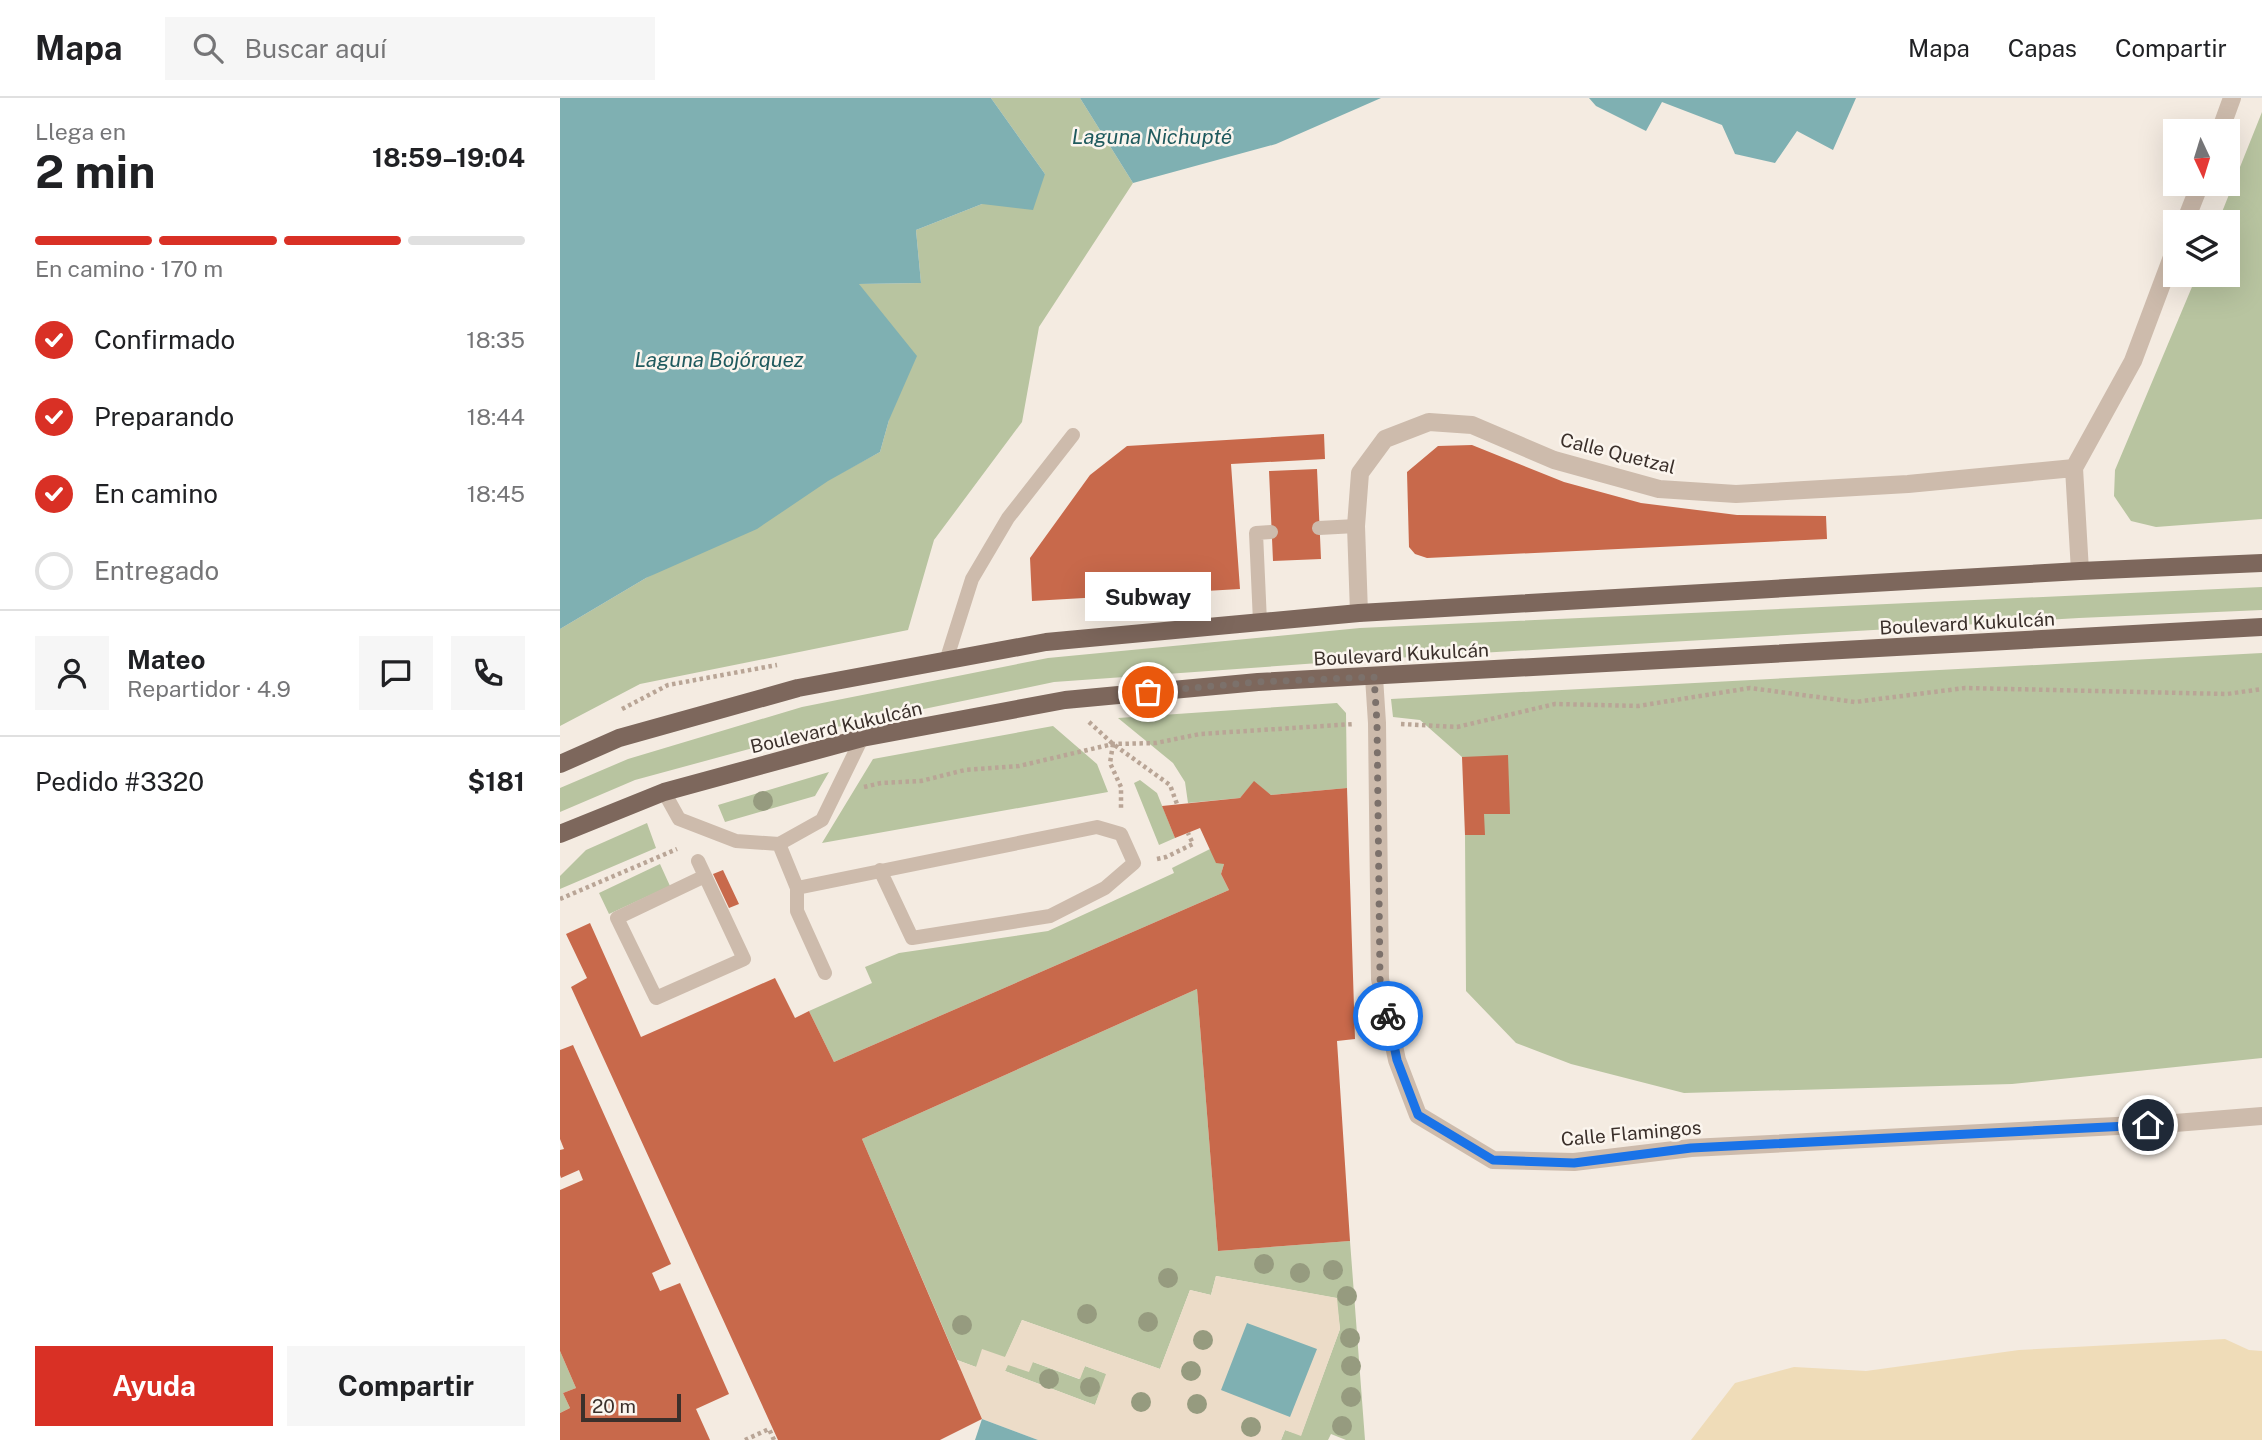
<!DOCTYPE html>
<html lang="es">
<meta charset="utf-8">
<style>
body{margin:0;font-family:"Public Sans",sans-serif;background:#f6f6f6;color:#202124;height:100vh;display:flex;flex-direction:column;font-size:26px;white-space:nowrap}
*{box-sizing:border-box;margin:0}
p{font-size:23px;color:#757577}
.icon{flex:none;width:38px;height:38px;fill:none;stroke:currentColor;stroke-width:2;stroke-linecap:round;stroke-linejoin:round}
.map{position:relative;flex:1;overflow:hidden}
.side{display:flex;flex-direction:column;background:#fff;width:560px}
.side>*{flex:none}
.needle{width:46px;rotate:176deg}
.controls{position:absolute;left:1603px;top:21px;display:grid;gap:14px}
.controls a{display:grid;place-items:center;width:77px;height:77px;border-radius:0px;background:#fff;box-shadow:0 7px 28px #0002;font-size:35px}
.scale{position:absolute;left:21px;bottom:18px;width:100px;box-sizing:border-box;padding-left:7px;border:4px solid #3b302b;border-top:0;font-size:19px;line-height:24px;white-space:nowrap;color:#3b302b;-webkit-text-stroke:5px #fbf5ee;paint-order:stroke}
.pin{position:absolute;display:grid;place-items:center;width:60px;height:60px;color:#fff;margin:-30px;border:4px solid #fff;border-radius:50%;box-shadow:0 2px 7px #0007}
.courier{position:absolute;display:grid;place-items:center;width:70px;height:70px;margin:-35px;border:5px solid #1a73e8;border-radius:50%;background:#fff;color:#222;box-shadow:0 2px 9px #0007}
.bubble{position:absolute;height:49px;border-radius:0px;background:#fff;box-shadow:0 7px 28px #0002;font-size:23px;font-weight:700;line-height:49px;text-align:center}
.summary em{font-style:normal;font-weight:700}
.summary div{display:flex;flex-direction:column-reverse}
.summary{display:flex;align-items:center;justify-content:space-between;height:119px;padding:0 35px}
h1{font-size:46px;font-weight:700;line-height:52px}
.bar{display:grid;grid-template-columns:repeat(4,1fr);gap:10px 7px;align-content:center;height:84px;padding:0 35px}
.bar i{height:9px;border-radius:5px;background:#e0e0e0}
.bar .on{background:#d93025}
.bar p{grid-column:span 4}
.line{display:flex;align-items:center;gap:18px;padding:0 35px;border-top:2px solid #e0e0e0}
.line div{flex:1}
.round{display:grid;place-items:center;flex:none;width:74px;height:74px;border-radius:0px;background:#f6f6f6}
ol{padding:0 35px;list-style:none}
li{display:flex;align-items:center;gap:21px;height:77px}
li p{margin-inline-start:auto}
li .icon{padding:7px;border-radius:50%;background:#d93025;color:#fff;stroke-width:4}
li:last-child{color:#757577}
li i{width:38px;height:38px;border:4px solid #e0e0e0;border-radius:50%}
.action{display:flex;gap:14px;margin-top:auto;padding:14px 35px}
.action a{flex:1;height:80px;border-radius:0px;background:#d93025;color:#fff;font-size:28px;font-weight:700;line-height:80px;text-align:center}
.action a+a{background:#f6f6f6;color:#202124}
header{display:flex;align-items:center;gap:42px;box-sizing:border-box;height:98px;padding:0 35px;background:#fff;border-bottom:2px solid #e0e0e0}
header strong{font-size:33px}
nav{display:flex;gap:38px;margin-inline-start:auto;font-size:24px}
.search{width:490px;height:63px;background:#f6f6f6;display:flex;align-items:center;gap:18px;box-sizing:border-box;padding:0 24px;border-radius:0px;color:#757577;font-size:26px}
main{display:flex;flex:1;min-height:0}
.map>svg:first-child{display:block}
.green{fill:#b8c4a0}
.sand{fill:#efdcb8}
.plaza{fill:#ecdcc8;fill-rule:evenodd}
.water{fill:#7fb0b2}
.building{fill:#c8694b}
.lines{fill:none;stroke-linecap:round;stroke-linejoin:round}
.path{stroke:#b9a596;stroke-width:4.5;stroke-dasharray:3.5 3.5;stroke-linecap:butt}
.service{stroke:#cdbbac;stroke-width:14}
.minor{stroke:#cdbbac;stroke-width:18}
.primary{stroke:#7d675c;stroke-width:18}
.tree{fill:#969b7f}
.done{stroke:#7c716b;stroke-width:7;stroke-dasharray:0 12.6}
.route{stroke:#1a73e8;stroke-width:9}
.labels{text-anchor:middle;stroke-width:5;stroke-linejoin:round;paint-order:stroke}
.street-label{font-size:19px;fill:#3b302b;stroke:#fbf5ee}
.water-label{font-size:21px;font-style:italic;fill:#1f5a5e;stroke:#fbf5ee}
</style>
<header>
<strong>Mapa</strong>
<div class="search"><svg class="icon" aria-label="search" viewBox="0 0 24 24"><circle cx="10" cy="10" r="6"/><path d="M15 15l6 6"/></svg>Buscar aquí</div>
<nav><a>Mapa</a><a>Capas</a><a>Compartir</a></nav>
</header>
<main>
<section class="side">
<div class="summary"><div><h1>2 min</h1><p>Llega en</p></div><em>18:59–19:04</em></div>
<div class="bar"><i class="on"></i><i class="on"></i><i class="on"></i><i></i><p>En camino · 170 m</p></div>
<ol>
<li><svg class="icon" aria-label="check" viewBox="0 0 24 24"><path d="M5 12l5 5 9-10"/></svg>Confirmado<p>18:35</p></li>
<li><svg class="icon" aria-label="check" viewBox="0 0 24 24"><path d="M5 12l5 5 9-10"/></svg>Preparando<p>18:44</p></li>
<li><svg class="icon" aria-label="check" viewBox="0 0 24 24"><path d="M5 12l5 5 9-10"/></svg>En camino<p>18:45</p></li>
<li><i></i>Entregado</li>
</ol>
<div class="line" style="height:126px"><a class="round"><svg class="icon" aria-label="person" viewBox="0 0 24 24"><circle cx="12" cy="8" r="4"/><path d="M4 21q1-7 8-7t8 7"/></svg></a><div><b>Mateo</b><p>Repartidor · 4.9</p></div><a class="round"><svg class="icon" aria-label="chat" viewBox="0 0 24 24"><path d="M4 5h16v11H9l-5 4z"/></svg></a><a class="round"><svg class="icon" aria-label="phone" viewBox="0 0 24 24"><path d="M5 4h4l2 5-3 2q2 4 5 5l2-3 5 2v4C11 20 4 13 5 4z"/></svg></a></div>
<div class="line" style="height:91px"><div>Pedido #3320</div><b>$181</b></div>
<div class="action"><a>Ayuda</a><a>Compartir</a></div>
</section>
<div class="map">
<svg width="1702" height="1342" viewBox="0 0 1702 1342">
<rect width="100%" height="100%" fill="#f4ebe1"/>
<path class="green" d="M431,0H520L573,85L479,229L462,324L374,442L348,532L80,586L0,628V531L86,480L320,354L329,322L299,186L361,185L356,132L422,106L485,76Z
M1702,14V421L1596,429L1571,423L1554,398L1555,372L1637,177H1668V124H1658Z
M1702,489V512L1519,520L801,562L494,584L248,635L75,682L0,714V690L68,661L242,609L488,560L800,530Z
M1702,555V960L1452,986L1124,995L1011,966L956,945L906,893L905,737H924V716L950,715L902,659L860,622L833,619L831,601Z
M777,605L786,615L787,690L711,697L694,684L680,700L628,705L625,684L613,665L558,620Z
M493,628L537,666L548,694L262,745L313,661Z
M269,674L255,698L165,724L158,707Z
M580,682L597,695L615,740L599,747L574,685Z
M87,725L96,750L0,791V778L26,752Z
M650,751L664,766L661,776L669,792L274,964L249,913L312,885L305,869L339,855L488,833L614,775L612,770Z
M100,766L110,788L49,816L39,795Z
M637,891L658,1153L790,1143L805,1342H786L771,1336L768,1342H721L725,1332L741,1337L780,1231L776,1200L656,1178L651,1197L630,1192L600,1271L462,1222L445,1260L416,1269L397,1262L302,1041Z
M0,1253L16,1290L3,1295L10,1310L0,1315Z
M473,1264L519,1281L525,1268L547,1276L535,1307L445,1273L447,1267Z"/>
<path class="sand" d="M1665,1241L1689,1252L1702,1253V1342H1131L1175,1285L1234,1269L1306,1273L1459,1252Z"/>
<path class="plaza" d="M656,1178L777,1200L780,1231L741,1338L725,1332L721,1342H478L422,1321L397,1262L416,1269L422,1251L445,1259L462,1222L600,1271L630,1192L651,1197ZM473,1264L520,1281L525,1268L546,1276L535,1307L445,1273L448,1267L469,1274Z"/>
<path class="water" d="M0,0H431L485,76L473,112L422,106L356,132L361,185L299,186L357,258L329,322L320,354L268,383L197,431L86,480L0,531Z
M520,0H821L716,46L573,85Z
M1029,0H1296L1273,52L1237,33L1215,65L1175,56L1162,27L1102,4L1086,33L1036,8Z
M687,1225L757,1251L730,1319L661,1292Z
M422,1321L478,1342H415Z"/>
<path class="building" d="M764,336L765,361L671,366L680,491L472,503L470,460L530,377L567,348Z
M912,347L1004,384L1081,405L1177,417L1266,418L1267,441L867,460L855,456L849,449L847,374L878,348Z
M757,371L761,461L713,463L709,373Z
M948,657L950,716H924L925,737H905L902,659Z
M694,683L711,697L787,690L795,941L777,943L790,1143L658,1153L637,891L302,1041L422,1321L380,1342H218L11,889L27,880L6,836L30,825L81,939L215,880L235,920L249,913L274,964L669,792L661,776L664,766L656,765L640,730L615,740L602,708L680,700Z
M163,772L179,806L169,810L153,776Z
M13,947L111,1166L92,1175L100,1193L120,1185L169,1296L136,1311L150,1342H0V1315L10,1310L3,1295L16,1290L0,1253V1092L23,1082L19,1072L1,1080L0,1077V1052L4,1051L0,1041V952Z"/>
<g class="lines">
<path class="path" d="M62,611L108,587L217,567
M529,624L553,646L610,687L617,706
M841,626L897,629L995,606L1078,608L1190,590L1295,604L1405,590L1667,596L1702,591
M553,646L550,665L561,689V713
M304,689L321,685L361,683L405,672L459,668L553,646L596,645L640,636L794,626
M597,761L606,759L633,746L628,735
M0,801L117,751
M185,1342L209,1331L214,1342"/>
<path class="service" d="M759,430L796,428
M700,524L696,435L711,434
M386,563L412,481L448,420L513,337
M104,694L119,721L176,743L219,746L262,722L302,640
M219,746L237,790V813L265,875
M138,763L184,861L96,900L57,820L145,778
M237,790L537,729L561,736L574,765L545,790L490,818L352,840L320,772"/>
<path class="minor" d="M1660,33L1672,0
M1625,124L1640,86
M1520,473L1514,370L1573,263L1615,151
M799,515L796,428L800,375L825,341L869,324L912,327L994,362L1099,391L1176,396L1348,386L1514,370
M814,579L817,625L820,881L837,962L858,1017L933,1062L1014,1064L1131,1050L1615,1025L1702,1018"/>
<path class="primary" d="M0,666L59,640L238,590L486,544L799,515L1520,473L1702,465
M0,736L104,694L302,640L505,602L698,584L1702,529"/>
</g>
<g class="tree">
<circle cx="203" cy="703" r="10"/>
<circle cx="704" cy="1166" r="10"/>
<circle cx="773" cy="1172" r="10"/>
<circle cx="740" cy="1175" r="10"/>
<circle cx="608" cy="1180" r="10"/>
<circle cx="787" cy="1198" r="10"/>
<circle cx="527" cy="1216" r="10"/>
<circle cx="588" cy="1224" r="10"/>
<circle cx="402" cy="1227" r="10"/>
<circle cx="790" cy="1240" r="10"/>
<circle cx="643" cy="1242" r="10"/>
<circle cx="791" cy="1268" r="10"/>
<circle cx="631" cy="1273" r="10"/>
<circle cx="489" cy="1281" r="10"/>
<circle cx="530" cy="1289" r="10"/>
<circle cx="791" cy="1299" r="10"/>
<circle cx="581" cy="1304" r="10"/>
<circle cx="637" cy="1306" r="10"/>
<circle cx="782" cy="1328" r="10"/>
<circle cx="691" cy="1329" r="10"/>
</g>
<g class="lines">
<path class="done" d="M588,594L698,584L814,579L817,625L820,881L828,918"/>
<path class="route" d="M828,918L837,962L858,1017L933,1062L1014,1065L1131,1050L1588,1027"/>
</g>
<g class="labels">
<g class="street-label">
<text transform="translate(1058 355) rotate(14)" y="7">Calle Quetzal</text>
<text transform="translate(1407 525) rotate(-3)" y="7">Boulevard Kukulcán</text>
<text transform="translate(841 556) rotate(-3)" y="7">Boulevard Kukulcán</text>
<text transform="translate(276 629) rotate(-13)" y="7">Boulevard Kukulcán</text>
<text transform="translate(1071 1035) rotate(-5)" y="7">Calle Flamingos</text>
</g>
<g class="water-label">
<text x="592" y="46">Laguna Nichupté</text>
<text x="159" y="269">Laguna Bojórquez</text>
</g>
</g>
</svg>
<div class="controls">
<a><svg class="needle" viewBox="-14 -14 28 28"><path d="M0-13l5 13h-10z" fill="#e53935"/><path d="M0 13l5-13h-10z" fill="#757577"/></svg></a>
<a><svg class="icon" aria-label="layers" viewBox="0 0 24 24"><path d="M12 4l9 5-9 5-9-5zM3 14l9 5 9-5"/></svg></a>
</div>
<div class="scale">20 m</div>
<div class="pin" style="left:588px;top:594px;background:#ea580c"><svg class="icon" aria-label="bag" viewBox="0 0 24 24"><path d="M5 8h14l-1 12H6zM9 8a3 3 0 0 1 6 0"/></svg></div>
<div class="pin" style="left:1588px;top:1027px;background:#1f2937"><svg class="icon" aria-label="home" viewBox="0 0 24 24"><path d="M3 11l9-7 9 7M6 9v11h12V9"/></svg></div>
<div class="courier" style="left:828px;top:918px"><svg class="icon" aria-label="bike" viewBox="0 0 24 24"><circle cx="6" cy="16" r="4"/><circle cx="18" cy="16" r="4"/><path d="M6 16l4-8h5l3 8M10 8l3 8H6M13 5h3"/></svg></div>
<div class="bubble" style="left:525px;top:474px;width:126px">Subway</div>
</div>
</main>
